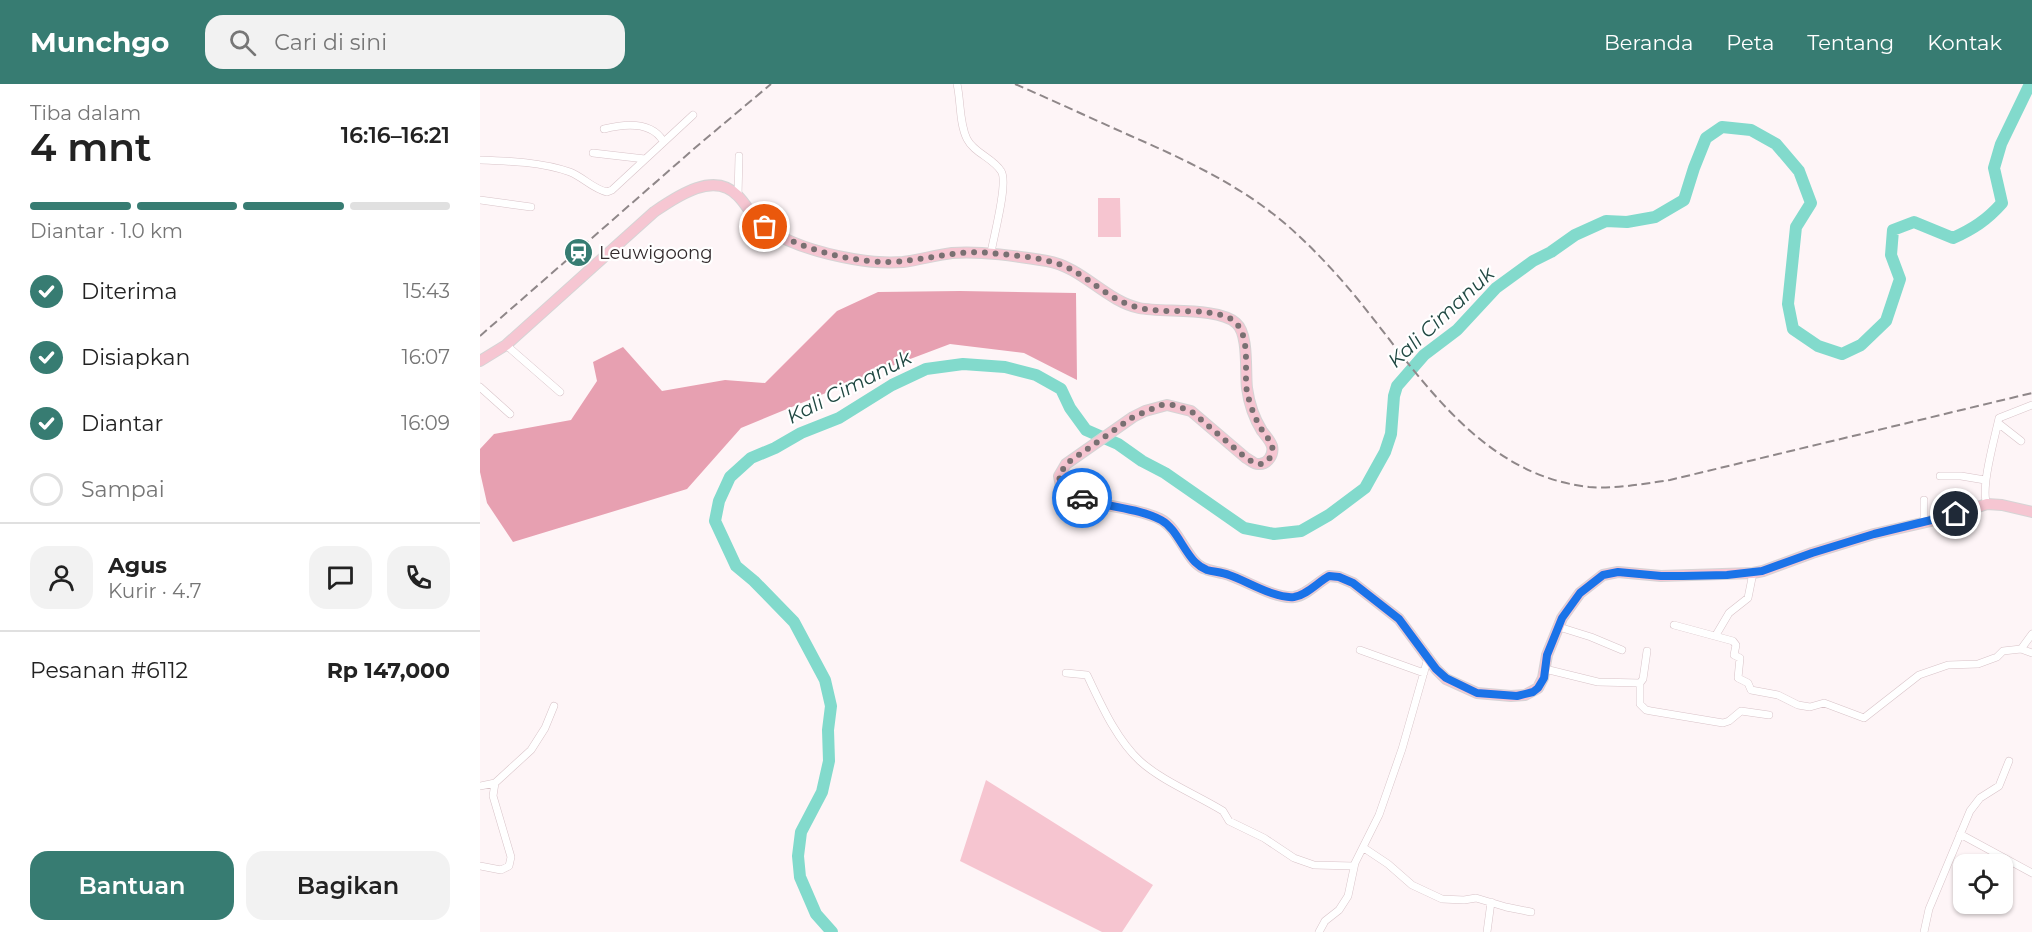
<!DOCTYPE html>
<html lang="id">
<meta charset="utf-8">
<style>
body{margin:0;font-family:Montserrat,sans-serif;background:#f2f2f2;color:#222;height:100vh;display:flex;flex-direction:column;font-size:22px;white-space:nowrap}
*{box-sizing:border-box;margin:0}
p{font-size:20px;color:#767676}
.icon{flex:none;width:33px;height:33px;fill:none;stroke:currentColor;stroke-width:2;stroke-linecap:round;stroke-linejoin:round}
.map{position:relative;flex:1;overflow:hidden}
.sheet{display:flex;flex-direction:column;background:#fff;width:480px}
.sheet>*{flex:none}
.buttons{position:absolute;left:1473px;top:770px;display:grid;gap:12px}
.buttons a{display:grid;place-items:center;width:60px;height:60px;border-radius:12px;background:#fff;box-shadow:0 2px 4px #0004;font-size:30px}
.pin{position:absolute;display:grid;place-items:center;width:51px;height:51px;color:#fff;margin:-26px;border:3px solid #fff;border-radius:50%;box-shadow:0 2px 6px #0007}
.courier{position:absolute;display:grid;place-items:center;width:60px;height:60px;margin:-30px;border:4px solid #1a73e8;border-radius:50%;background:#fff;color:#222;box-shadow:0 2px 8px #0007}
.head em{font-style:normal;font-weight:600}
.head div{display:flex;flex-direction:column-reverse}
.head{display:flex;align-items:center;justify-content:space-between;height:102px;padding:0 30px}
h1{font-size:39px;font-weight:600;line-height:45px}
.bar{display:grid;grid-template-columns:repeat(4,1fr);gap:9px 6px;align-content:center;height:72px;padding:0 30px}
.bar i{height:8px;border-radius:4px;background:#e0e0e0}
.bar .active{background:#377c72}
.bar p{grid-column:span 4}
.line{display:flex;align-items:center;gap:15px;padding:0 30px;border-top:2px solid #e0e0e0}
.line div{flex:1}
.round{display:grid;place-items:center;flex:none;width:63px;height:63px;border-radius:18px;background:#f2f2f2}
ol{padding:0 30px;list-style:none}
li{display:flex;align-items:center;gap:18px;height:66px}
li p{margin-inline-start:auto}
li .icon{padding:6px;border-radius:50%;background:#377c72;color:#fff;stroke-width:4}
li:last-child{color:#767676}
li i{width:33px;height:33px;border:3px solid #e0e0e0;border-radius:50%}
.cta{display:flex;gap:12px;margin-top:auto;padding:12px 30px}
.cta a{flex:1;height:69px;border-radius:18px;background:#377c72;color:#fff;font-size:24px;font-weight:600;line-height:69px;text-align:center}
.cta a+a{background:#f2f2f2;color:#222}
header{display:flex;align-items:center;gap:36px;box-sizing:border-box;height:84px;padding:0 30px;background:#377c72;color:#fff}
header strong{font-size:28px}
nav{display:flex;gap:33px;margin-inline-start:auto;font-size:21px}
.search{width:420px;height:54px;background:#f2f2f2;display:flex;align-items:center;gap:15px;box-sizing:border-box;padding:0 21px;border-radius:18px;color:#767676;font-size:22px}
main{display:flex;flex:1;min-height:0}
.map>svg:first-child{display:block}
.green{fill:#f6c5d0}
.forest{fill:#e7a0b1}
.lines{fill:none;stroke-linecap:round;stroke-linejoin:round}
.river{stroke:#82dacc;stroke-width:12}
.street-casing{stroke:#d8c3c8;stroke-width:8}
.primary-casing{stroke:#d6d4d5;stroke-width:12}
.street{stroke:#fff;stroke-width:7}
.primary{stroke:#f6c6d2;stroke-width:10}
.rail{stroke:#8f8789;stroke-width:2;stroke-dasharray:9 4.5;stroke-linecap:butt}
.done{stroke:#797072;stroke-width:6;stroke-dasharray:0 10.8}
.route{stroke:#1a73e8;stroke-width:8}
.labels{text-anchor:middle;stroke-width:4.5;stroke-linejoin:round;paint-order:stroke}
.poi-label{font-size:18px;fill:#31292b;stroke:#fff;text-anchor:start}
.water-label{font-size:20px;font-style:italic;fill:#204842;stroke:#fff}
</style>
<header>
<strong>Munchgo</strong>
<div class="search"><svg class="icon" aria-label="search" viewBox="0 0 24 24"><circle cx="10" cy="10" r="6"/><path d="M15 15l6 6"/></svg>Cari di sini</div>
<nav><a>Beranda</a><a>Peta</a><a>Tentang</a><a>Kontak</a></nav>
</header>
<main>
<section class="sheet">
<div class="head"><div><h1>4 mnt</h1><p>Tiba dalam</p></div><em>16:16–16:21</em></div>
<div class="bar"><i class="active"></i><i class="active"></i><i class="active"></i><i></i><p>Diantar · 1.0 km</p></div>
<ol>
<li><svg class="icon" aria-label="check" viewBox="0 0 24 24"><path d="M5 12l5 5 9-10"/></svg>Diterima<p>15:43</p></li>
<li><svg class="icon" aria-label="check" viewBox="0 0 24 24"><path d="M5 12l5 5 9-10"/></svg>Disiapkan<p>16:07</p></li>
<li><svg class="icon" aria-label="check" viewBox="0 0 24 24"><path d="M5 12l5 5 9-10"/></svg>Diantar<p>16:09</p></li>
<li><i></i>Sampai</li>
</ol>
<div class="line" style="height:108px"><a class="round"><svg class="icon" aria-label="person" viewBox="0 0 24 24"><circle cx="12" cy="8" r="4"/><path d="M4 21q1-7 8-7t8 7"/></svg></a><div><b>Agus</b><p>Kurir · 4.7</p></div><a class="round"><svg class="icon" aria-label="chat" viewBox="0 0 24 24"><path d="M4 5h16v11H9l-5 4z"/></svg></a><a class="round"><svg class="icon" aria-label="phone" viewBox="0 0 24 24"><path d="M5 4h4l2 5-3 2q2 4 5 5l2-3 5 2v4C11 20 4 13 5 4z"/></svg></a></div>
<div class="line" style="height:78px"><div>Pesanan #6112</div><b>Rp 147,000</b></div>
<div class="cta"><a>Bantuan</a><a>Bagikan</a></div>
</section>
<div class="map">
<svg width="1552" height="848" viewBox="0 0 1552 848">
<rect width="100%" height="100%" fill="#fef5f7"/>
<path class="green" d="M618,114H640L641,153H618Z
M506,696L673,801L642,848H622L480,777Z"/>
<path class="forest" d="M480,207L596,209L597,296L544,269L470,260L409,283L261,344L207,405L33,458L7,419L0,388V365L14,350L91,336L117,297L113,278L143,263L182,307L245,296L285,299L357,227L398,208Z"/>
<g class="lines">
<path class="river" d="M352,848L336,830L320,793L318,772L321,748L342,708L349,677L348,646L351,622L345,596L314,538L274,497L256,482L235,437L239,417L250,393L271,374L295,364L321,349L359,334L412,301L446,285L483,280L525,283L556,291L581,305L590,324L606,346L638,360L662,377L685,389L764,444L794,450L821,447L849,431L885,404L905,368L911,350L914,312L917,302L944,271L977,246L1016,204L1053,177L1071,168L1095,151L1126,137L1147,138L1175,133L1204,116L1214,84L1226,54L1242,43L1271,46L1296,60L1319,87L1331,119L1316,143L1308,220L1313,245L1338,262L1362,270L1381,261L1406,237L1420,195L1411,171L1413,146L1434,138L1473,154C1493,145 1507,136 1522,119L1514,84L1521,60L1550,0"/>
<defs>
<path id="street" d="M477,0C481,17 479,39 487,55C494,69 513,74 521,87C529,98 513,154 511,169
M124,45C144,40 171,37 183,57
M113,69L165,75
M0,76C30,77 61,78 90,88C103,93 113,105 127,108L132,106L213,31
M258,112L259,72
M0,116L51,123
M26,261L80,308
M0,303L30,330
M1518,339L1541,357
M1460,392H1481L1505,396
M1507,420C1500,405 1515,353 1519,334L1552,321
M1444,439V416
M1194,541L1253,557L1256,561L1254,571L1260,574L1258,594L1268,599L1271,606L1298,611L1318,621L1330,623L1344,619L1384,634L1439,591L1468,581L1498,580L1517,573L1523,567L1541,565L1552,550
M1079,543L1111,553L1142,566
M1236,551L1249,529L1268,514L1273,489
M1541,565L1552,569
M880,566L944,589
M1065,585L1118,598L1160,599L1163,595L1167,567
M586,589L607,591C621,620 636,655 660,677C682,697 717,711 743,727L749,737L784,754L814,774L834,781L874,782
M1160,599V620L1166,626L1171,627L1243,639L1249,637L1261,627L1289,631
M0,702L15,699
M1480,750L1552,789
M884,764L908,780L932,801L962,815L984,816L996,814L1026,823L1051,828
M0,782L21,786L29,782L31,773L13,712L15,699L51,666L65,644L74,622
M839,848L845,837L859,826L868,812L875,779L899,731L922,665L948,574
M1007,848L1011,818
M1444,848L1449,825L1490,727L1500,714L1519,702L1529,677"/>
<path id="primary" d="M0,277L26,261L174,128C196,113 234,86 258,112C268,122 272,134 284,143C309,160 344,170 373,175C389,178 407,179 423,178C439,176 456,171 472,169C503,167 536,172 567,177C602,183 626,217 659,224C683,229 738,223 756,239C769,250 765,287 767,304C769,319 774,334 782,347C785,351 790,356 792,362C794,370 788,381 778,380C774,380 770,376 766,374L711,327L687,321L665,327L653,333L586,380L579,392L581,402C608,425 649,420 680,435C696,443 703,465 715,478C718,481 722,484 726,485C733,488 741,488 749,491C767,497 795,515 814,513C827,511 838,498 849,492L859,493L873,499L919,535L956,585L966,595L997,609L1031,612L1045,611L1058,604L1063,594L1067,571L1082,534L1100,509L1123,491L1138,488L1181,492L1273,489L1283,487L1332,469L1394,450L1464,434L1507,420L1522,421L1552,428"/>
</defs>
<use href="#street" class="street-casing"/>
<use href="#primary" class="primary-casing"/>
<use href="#street" class="street"/>
<use href="#primary" class="primary"/>
<path class="rail" d="M535,0C574,17 613,35 651,52C706,76 762,102 808,142C834,165 858,191 880,218C942,295 1001,391 1109,403C1136,405 1163,400 1190,396L1552,309
M0,252L216,63L291,0"/>
</g>
<g class="lines">
<path class="done" d="M285,143C321,166 382,182 424,177C453,174 480,166 510,169C538,172 570,173 594,187C613,198 632,216 653,222C683,232 718,222 747,233C774,244 763,286 767,308C770,321 775,335 782,346C785,351 790,356 792,361C794,370 788,381 778,380C774,380 770,376 766,374L711,327L693,321H681L653,333L586,380L579,392L581,402L602,414"/>
<path class="route" d="M602,414C627,424 656,423 681,436C696,444 703,466 715,478C719,482 722,484 727,486C734,488 742,488 749,491C767,497 795,515 814,513C827,511 838,498 849,492L859,493L873,499L919,535L956,585L966,594L997,609L1037,612L1053,608L1058,604L1064,594L1067,571L1082,534L1100,509L1123,491L1138,488L1181,492H1203L1247,491L1282,487L1332,469L1394,450L1476,430"/>
</g>
<defs>
<symbol id="station-disc" viewBox="-11 -11 22 22"><circle r="9.5" fill="#377c72" stroke="#fff"/><path d="M-3-6H3Q5-6 5-4V2Q5 4 3 4L4.5 6H3L1.5 4h-3L-3 6H-4.5L-3 4Q-5 4-5 2V-4Q-5-6-3-6ZM-3.5-4v3h7v-3ZM-3.5 1v1.5H-2V1ZM2 1v1.5H3.5V1Z" fill="#fff"/></symbol>
</defs>
<g fill-rule="evenodd">
<use href="#station-disc" x="82" y="152" width="33" height="33"/>
</g>
<g class="labels">
<g class="poi-label">
<text x="119" y="175">Leuwigoong</text>
</g>
<g class="water-label">
<text transform="translate(961 233) rotate(-43)" y="7">Kali Cimanuk</text>
<text transform="translate(369 303) rotate(-27)" y="7">Kali Cimanuk</text>
</g>
</g>
</svg>
<div class="buttons">
<a><svg class="icon" aria-label="locate" viewBox="0 0 24 24"><circle cx="12" cy="12" r="6"/><path d="M12 2v4M12 18v4M2 12h4M18 12h4"/></svg></a>
</div>
<div class="pin" style="left:285px;top:143px;background:#ea580c"><svg class="icon" aria-label="bag" viewBox="0 0 24 24"><path d="M5 8h14l-1 12H6zM9 8a3 3 0 0 1 6 0"/></svg></div>
<div class="pin" style="left:1476px;top:430px;background:#1f2937"><svg class="icon" aria-label="home" viewBox="0 0 24 24"><path d="M3 11l9-7 9 7M6 9v11h12V9"/></svg></div>
<div class="courier" style="left:602px;top:414px"><svg class="icon" aria-label="car" viewBox="0 0 24 24"><path d="M5 17H2v-5l4-1 3-4h7l3 4 3 1v5h-3M9 17h6M6 11h13"/><circle cx="7" cy="17" r="2"/><circle cx="17" cy="17" r="2"/></svg></div>
</div>
</main>
